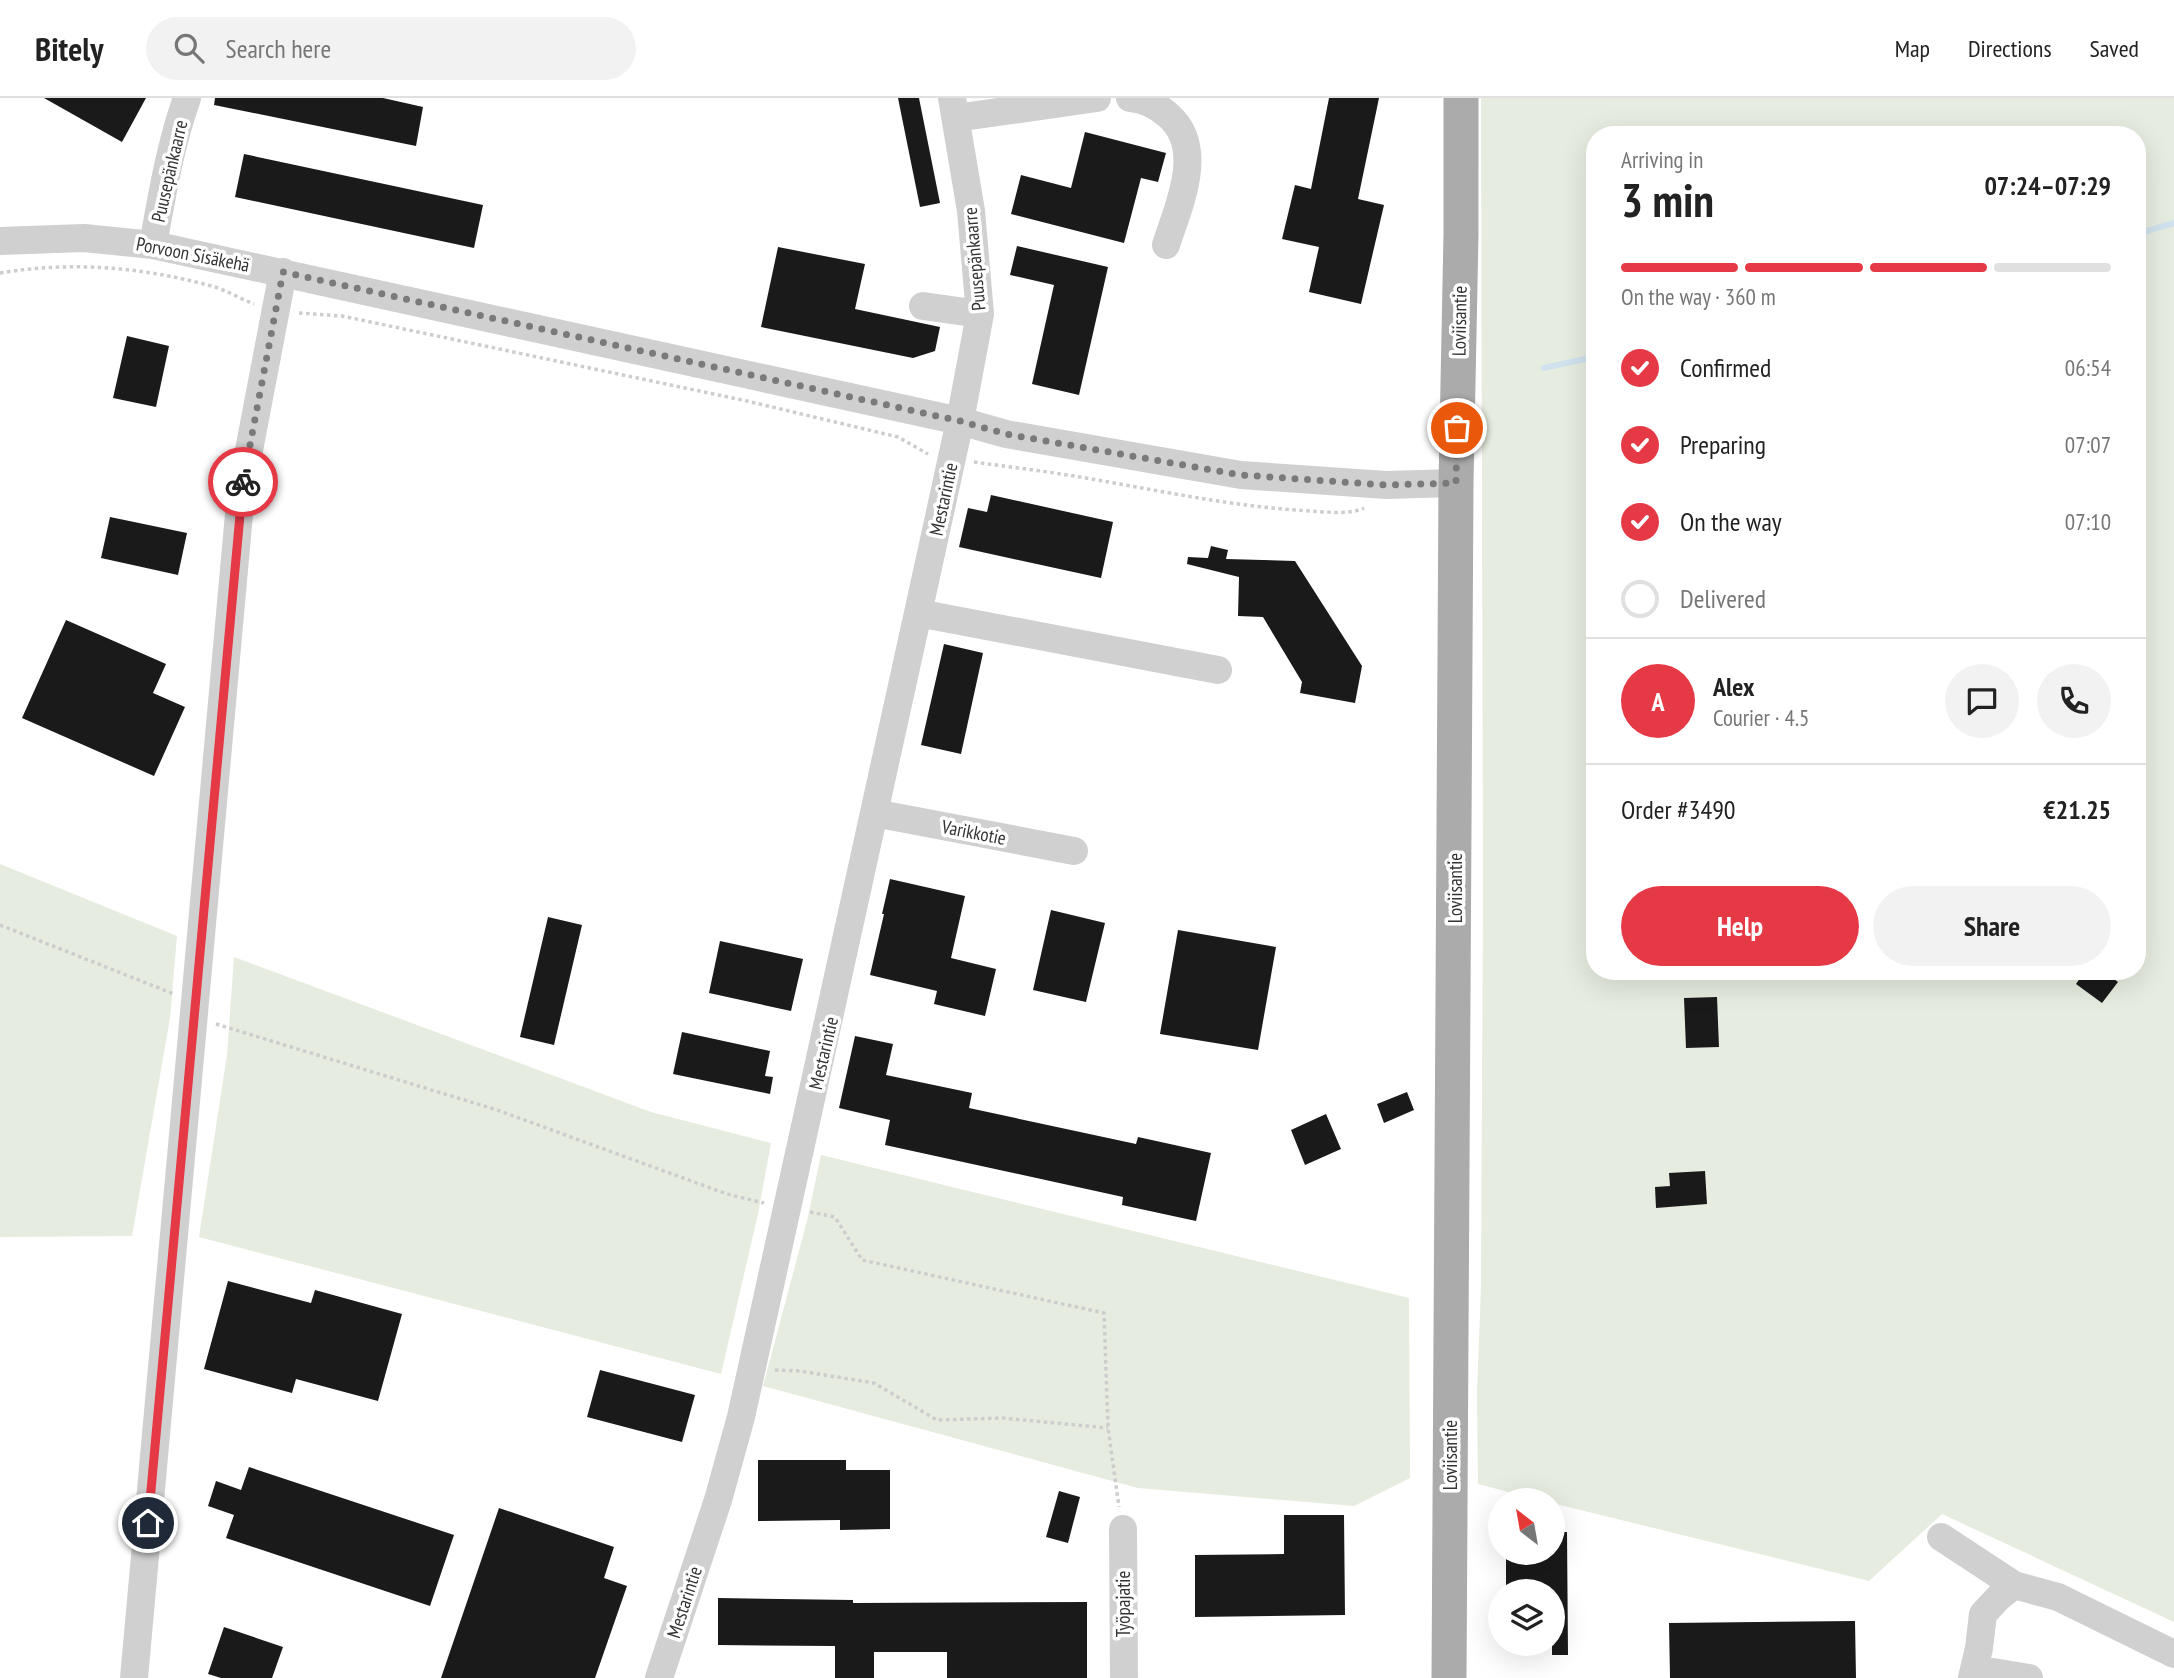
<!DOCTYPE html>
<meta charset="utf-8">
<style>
body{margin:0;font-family:"PT Sans Narrow",sans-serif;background:#f2f2f2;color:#222;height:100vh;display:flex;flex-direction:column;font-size:26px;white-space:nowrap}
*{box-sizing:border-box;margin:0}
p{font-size:23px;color:#767676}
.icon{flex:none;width:38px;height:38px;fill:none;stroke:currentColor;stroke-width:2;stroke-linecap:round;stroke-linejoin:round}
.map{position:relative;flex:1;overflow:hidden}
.drawer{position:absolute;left:1586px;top:28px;width:560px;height:854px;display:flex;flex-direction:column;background:#fff;border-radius:28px;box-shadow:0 7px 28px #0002}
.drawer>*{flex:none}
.needle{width:46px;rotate:329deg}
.tools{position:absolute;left:1488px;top:1390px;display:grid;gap:14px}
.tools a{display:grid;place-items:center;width:77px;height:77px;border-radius:50%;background:#fff;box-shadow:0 7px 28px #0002;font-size:35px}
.pin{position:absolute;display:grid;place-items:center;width:60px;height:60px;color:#fff;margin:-30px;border:4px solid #fff;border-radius:50%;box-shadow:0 2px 7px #0007}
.courier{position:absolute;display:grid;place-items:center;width:70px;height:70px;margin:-35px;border:5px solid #e63946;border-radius:50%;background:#fff;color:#222;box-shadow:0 2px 9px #0007}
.summary em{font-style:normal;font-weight:700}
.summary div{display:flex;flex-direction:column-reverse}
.summary{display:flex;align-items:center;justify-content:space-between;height:119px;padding:0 35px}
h1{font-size:46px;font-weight:700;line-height:52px}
.bar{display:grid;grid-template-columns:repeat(4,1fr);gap:10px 7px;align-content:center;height:84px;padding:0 35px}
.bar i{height:9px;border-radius:5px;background:#e0e0e0}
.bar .active{background:#e63946}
.bar p{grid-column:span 4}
.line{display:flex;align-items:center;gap:18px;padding:0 35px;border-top:2px solid #e0e0e0}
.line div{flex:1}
.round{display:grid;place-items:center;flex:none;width:74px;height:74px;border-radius:37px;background:#f2f2f2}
ol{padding:0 35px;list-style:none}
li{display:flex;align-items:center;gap:21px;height:77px}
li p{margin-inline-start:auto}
li .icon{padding:7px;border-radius:50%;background:#e63946;color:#fff;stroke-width:4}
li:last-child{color:#767676}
li i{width:38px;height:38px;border:4px solid #e0e0e0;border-radius:50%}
.button{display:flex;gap:14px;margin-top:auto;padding:14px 35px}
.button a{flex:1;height:80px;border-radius:42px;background:#e63946;color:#fff;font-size:28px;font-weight:700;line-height:80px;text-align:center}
.button a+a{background:#f2f2f2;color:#222}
header{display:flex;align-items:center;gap:42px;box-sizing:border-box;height:98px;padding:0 35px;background:#fff;border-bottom:2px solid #e0e0e0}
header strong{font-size:33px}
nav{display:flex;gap:38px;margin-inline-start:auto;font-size:24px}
.search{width:490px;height:63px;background:#f2f2f2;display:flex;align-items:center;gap:18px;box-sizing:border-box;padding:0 24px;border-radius:38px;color:#767676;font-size:26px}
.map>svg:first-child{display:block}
.green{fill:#e6ecdf;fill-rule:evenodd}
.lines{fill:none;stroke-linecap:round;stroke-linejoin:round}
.stream{stroke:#cfe2ee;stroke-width:6}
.building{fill:#1a1a1a}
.path{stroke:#cdcdcd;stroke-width:3.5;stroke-dasharray:3.5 3.5;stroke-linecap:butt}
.minor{stroke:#d0d0d0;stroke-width:28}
.major{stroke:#ababab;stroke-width:35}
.done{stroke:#7a7a7a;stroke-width:7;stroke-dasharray:0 12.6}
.route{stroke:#e63946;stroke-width:9}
.labels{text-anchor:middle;stroke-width:7;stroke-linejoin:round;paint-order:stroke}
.street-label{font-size:19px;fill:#333;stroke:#fff}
</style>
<header>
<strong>Bitely</strong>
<div class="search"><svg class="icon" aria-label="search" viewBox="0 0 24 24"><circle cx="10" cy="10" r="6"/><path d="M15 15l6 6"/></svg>Search here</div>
<nav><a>Map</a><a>Directions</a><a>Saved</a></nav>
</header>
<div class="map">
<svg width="2174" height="1580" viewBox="0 0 2174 1580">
<rect width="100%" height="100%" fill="#fff"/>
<path class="green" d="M1481,0H2174V1524L1942,1416L1869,1483L1552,1405V1402H1540L1478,1386L1477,1295L1481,1189L1483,798ZM1594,37H2137V873H1594Z
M0,766L177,838L170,920L132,1138L0,1139Z
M234,859L651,1014L771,1045L758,1116L721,1276L199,1139L227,957Z
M821,1057L1409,1200L1410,1380L1354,1408L1138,1390L763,1288L807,1123Z"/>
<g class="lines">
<path class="stream" d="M2137,136L2174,125
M1544,270L1594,259"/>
</g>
<path class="building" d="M44,0H146L122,44Z
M215,0H383L423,9L416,48L214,7Z
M898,0H919L940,105L920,109Z
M1329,0H1379L1358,101L1384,107L1361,206L1309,194L1319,149L1282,141L1295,87L1311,91Z
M1085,34L1166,55L1158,84L1141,80L1124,145L1011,116L1021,77L1071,90Z
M244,56L483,107L474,150L235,99Z
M1017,148L1108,169L1079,297L1032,286L1054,187L1010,177Z
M778,149L865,166L855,211L940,229L935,253L913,260L761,229Z
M127,238L169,248L156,309L113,300Z
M991,397L1113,424L1101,480L959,449L968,410L987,414Z
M110,419L187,435L178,477L101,460Z
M1211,448L1228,452L1226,461L1295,463L1362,568L1355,605L1300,595L1302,584L1263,519L1238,518L1239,479L1187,466L1188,459L1208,460Z
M66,522L166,566L153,595L185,609L154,678L22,620Z
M944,546L983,555L961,656L921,647Z
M890,781L965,798L951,860L996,871L985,918L934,906L937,893L870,877L884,816H882Z
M1051,812L1105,825L1086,904L1033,892Z
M548,819L582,827L554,947L520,939Z
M1178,832L1276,849L1258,952L1160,936Z
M720,843L803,861L791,913L709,895Z
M2085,873H2103L2118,884L2102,905L2076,886Z
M1717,899L1719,949L1686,950L1684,900Z
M682,934L770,953L765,978L773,979L770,996L673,976Z
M855,938L893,946L886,977L972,995L969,1010L1136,1046L1138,1039L1211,1055L1196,1123L1122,1107L1123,1099L885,1047L890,1022L839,1010Z
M1407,994L1414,1012L1384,1025L1377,1006Z
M1326,1016L1341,1051L1305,1067L1291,1032Z
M1705,1073L1707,1106L1656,1110L1655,1089L1670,1088L1669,1075Z
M228,1183L311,1205L315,1192L402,1216L378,1303L296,1281L292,1295L204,1271Z
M600,1272L695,1297L682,1344L587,1319Z
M758,1362H846V1372H890V1431L840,1432V1422L758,1423Z
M249,1369L454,1437L430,1508L226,1440L234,1417L208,1408L216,1383L241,1392Z
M1059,1393L1080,1399L1068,1445L1046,1439Z
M499,1410L614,1449L604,1480L627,1488L595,1580H441Z
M1284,1417H1344L1345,1517L1195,1519V1457L1284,1456Z
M1552,1434H1567L1568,1557H1552V1493H1506V1454H1552Z
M718,1500L853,1502V1505L1087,1504V1580H947V1554H874V1580H835V1548L718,1547Z
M1855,1523L1856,1580H1670L1669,1525Z
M224,1529L283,1549L272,1580H221L208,1576Z"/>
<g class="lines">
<path class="path" d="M0,175C72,163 144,169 215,189C228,193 241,201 254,206
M299,215L342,218L747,303L898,339L928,356
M974,364C1009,369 1045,373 1080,379C1157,392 1233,409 1311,413C1328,414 1349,417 1364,410
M0,827L174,896
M216,926L497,1012L727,1096L764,1105
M810,1114L835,1119L862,1162L1104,1215L1108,1330L1119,1409
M775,1272L800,1273L874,1285L937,1322L1002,1320L1108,1330"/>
<path class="minor" d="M1130,0C1145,1 1158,8 1169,18C1206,51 1178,109 1166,147
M956,20L1097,0
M0,143L84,140L153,147L960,323L1006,336L1241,377L1386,387L1456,385
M153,147C162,97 170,48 187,0
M923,208L980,216
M918,515L1218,572
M874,715L1074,753
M1123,1431L1124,1580
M1941,1439L2014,1487
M134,1580L241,394L283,174
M659,1580L718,1402L741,1319L918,515L960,323L980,216L971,113L952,0
M1972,1580L1979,1550L1983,1516L1999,1499L2014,1487L2058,1499L2174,1556
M1986,1580L1993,1574L2029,1580"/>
<path class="major" d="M1449,1580L1456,385L1461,136V0"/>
</g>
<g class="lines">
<path class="done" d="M243,384L283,174L960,323L1006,336L1241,377L1386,387L1456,385L1457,330"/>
<path class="route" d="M148,1425L243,384"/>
</g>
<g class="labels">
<g class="street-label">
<text transform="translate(169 73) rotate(-77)" y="7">Puusepänkaarre</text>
<text transform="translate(193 156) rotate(11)" y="7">Porvoon Sisäkehä</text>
<text transform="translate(974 161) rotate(-95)" y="7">Puusepänkaarre</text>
<text transform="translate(1459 223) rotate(-89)" y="7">Loviisantie</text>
<text transform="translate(943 401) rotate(-78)" y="7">Mestarintie</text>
<text transform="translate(974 734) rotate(11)" y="7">Varikkotie</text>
<text transform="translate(1455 790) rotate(-90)" y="7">Loviisantie</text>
<text transform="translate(823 955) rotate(-77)" y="7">Mestarintie</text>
<text transform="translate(1450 1357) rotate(-90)" y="7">Loviisantie</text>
<text transform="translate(684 1504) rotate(-72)" y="7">Mestarintie</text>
<text transform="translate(1123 1506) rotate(-90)" y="7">Työpajatie</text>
</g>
</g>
</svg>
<div class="tools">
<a><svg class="needle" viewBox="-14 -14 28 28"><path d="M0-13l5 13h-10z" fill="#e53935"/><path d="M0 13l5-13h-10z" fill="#767676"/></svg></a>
<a><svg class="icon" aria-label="layers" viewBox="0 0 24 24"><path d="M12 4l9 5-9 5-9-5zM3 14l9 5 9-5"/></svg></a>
</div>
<div class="pin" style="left:1457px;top:330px;background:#ea580c"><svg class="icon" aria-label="bag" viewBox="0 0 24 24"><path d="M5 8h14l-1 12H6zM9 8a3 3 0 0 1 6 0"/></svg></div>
<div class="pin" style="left:148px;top:1425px;background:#1f2937"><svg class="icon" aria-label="home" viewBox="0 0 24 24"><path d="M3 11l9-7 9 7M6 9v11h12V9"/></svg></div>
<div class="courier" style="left:243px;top:384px"><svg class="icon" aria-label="bike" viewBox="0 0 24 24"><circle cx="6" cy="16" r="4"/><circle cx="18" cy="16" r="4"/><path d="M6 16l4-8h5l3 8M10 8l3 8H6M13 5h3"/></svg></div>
<section class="drawer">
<div class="summary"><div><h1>3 min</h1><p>Arriving in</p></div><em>07:24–07:29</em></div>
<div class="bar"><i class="active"></i><i class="active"></i><i class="active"></i><i></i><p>On the way · 360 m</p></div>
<ol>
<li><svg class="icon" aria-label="check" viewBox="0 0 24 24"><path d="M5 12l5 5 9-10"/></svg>Confirmed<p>06:54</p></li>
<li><svg class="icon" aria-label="check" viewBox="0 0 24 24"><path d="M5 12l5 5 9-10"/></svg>Preparing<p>07:07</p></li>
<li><svg class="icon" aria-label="check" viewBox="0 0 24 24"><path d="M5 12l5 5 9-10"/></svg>On the way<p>07:10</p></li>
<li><i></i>Delivered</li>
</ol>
<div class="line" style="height:126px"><b class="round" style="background:#e63946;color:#fff">A</b><div><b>Alex</b><p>Courier · 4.5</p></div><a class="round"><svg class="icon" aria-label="chat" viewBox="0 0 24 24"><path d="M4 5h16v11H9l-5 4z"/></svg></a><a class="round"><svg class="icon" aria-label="phone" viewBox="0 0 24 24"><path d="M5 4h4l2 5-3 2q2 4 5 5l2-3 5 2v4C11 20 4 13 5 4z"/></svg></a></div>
<div class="line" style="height:91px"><div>Order #3490</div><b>€21.25</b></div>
<div class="button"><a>Help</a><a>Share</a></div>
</section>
</div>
